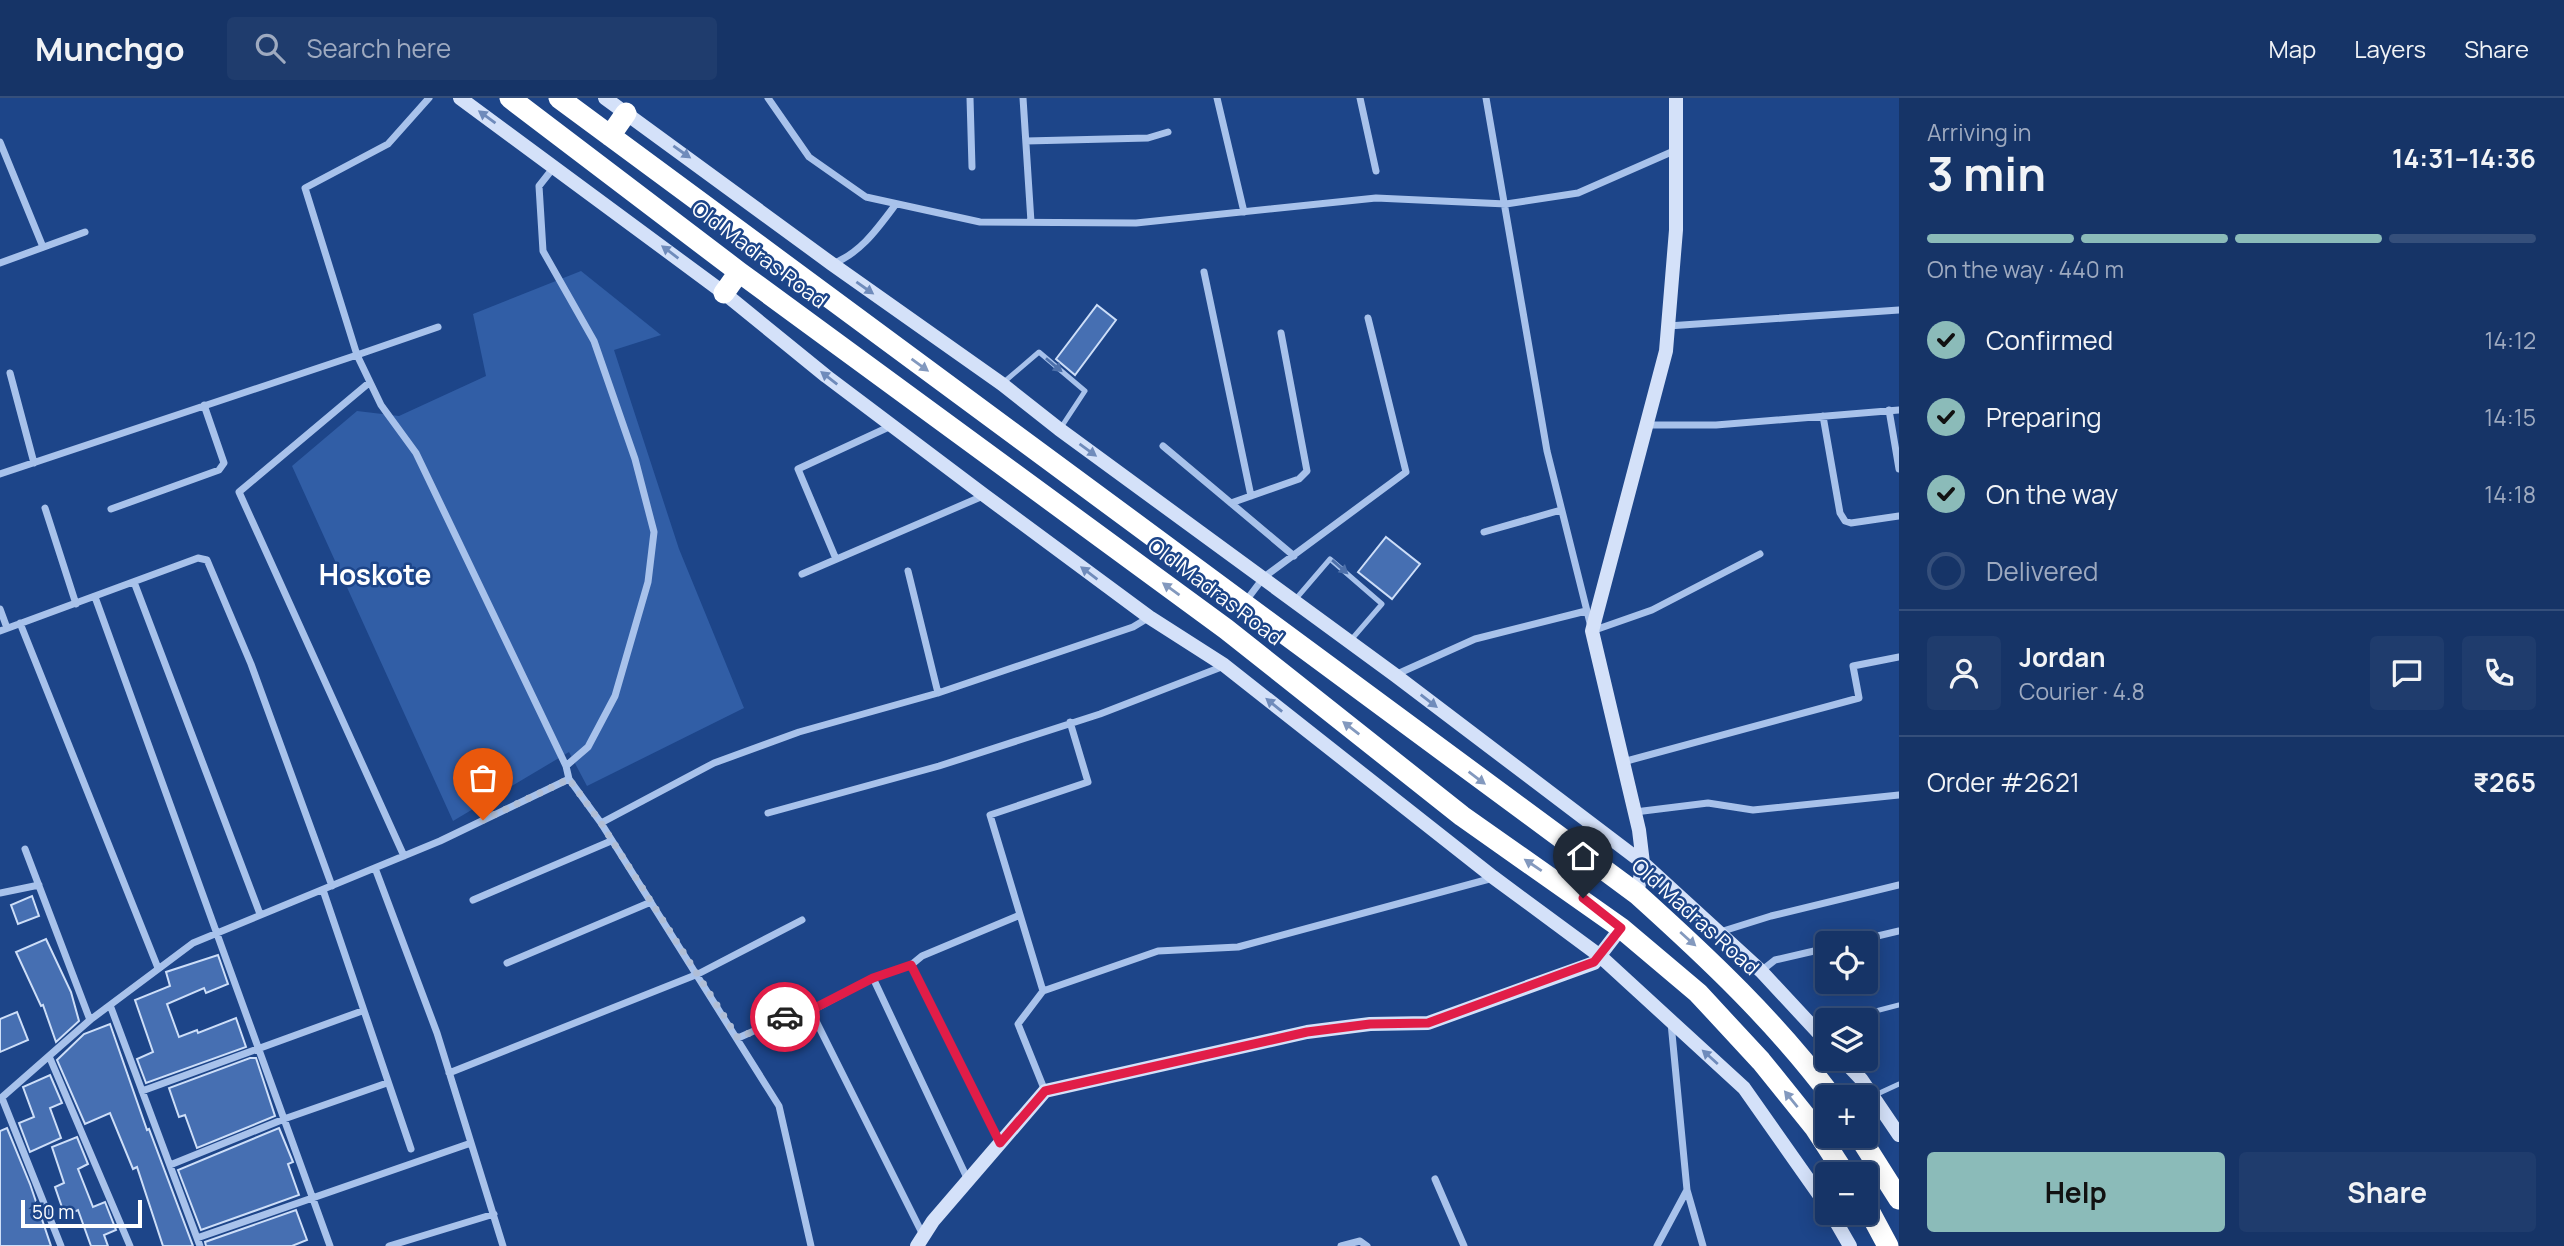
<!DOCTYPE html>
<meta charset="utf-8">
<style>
body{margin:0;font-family:Manrope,sans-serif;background:#1f3c6d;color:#f1f3f6;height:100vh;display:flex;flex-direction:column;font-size:26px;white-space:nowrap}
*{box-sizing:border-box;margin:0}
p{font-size:23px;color:#9eaac0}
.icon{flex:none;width:38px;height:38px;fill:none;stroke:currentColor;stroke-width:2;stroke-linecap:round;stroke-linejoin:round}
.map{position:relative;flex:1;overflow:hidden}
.details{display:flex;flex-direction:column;background:#163467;width:665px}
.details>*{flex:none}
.controls{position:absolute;left:1815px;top:833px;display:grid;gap:14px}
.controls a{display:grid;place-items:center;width:63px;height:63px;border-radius:7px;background:#163467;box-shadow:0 4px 18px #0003,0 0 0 2px #354f7b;font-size:35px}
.scale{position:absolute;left:21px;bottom:18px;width:121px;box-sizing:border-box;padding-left:7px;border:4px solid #fff;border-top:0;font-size:19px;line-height:24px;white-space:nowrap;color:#fff;-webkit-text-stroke:5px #1d4589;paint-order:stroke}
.pin{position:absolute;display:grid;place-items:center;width:60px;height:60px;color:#fff;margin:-72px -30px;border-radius:50% 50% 50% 0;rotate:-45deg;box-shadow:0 0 7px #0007}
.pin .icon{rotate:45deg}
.courier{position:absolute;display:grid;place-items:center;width:70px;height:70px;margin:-35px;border:5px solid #e11d48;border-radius:50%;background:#fff;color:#222;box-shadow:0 2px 9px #0007}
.head em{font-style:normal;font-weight:700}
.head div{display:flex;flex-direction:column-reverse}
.head{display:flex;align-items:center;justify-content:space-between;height:119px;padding:0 28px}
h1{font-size:46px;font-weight:700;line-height:52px}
.bar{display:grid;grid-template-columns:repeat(4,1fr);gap:10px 7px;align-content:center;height:84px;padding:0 28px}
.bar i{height:9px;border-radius:5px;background:#354f7b}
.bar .active{background:#8bbbb9}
.bar p{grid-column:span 4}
.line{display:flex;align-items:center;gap:18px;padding:0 28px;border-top:2px solid #354f7b}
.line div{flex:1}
.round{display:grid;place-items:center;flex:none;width:74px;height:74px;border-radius:7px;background:#1f3c6d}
ol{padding:0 28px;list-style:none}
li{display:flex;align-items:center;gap:21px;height:77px}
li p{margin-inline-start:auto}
li .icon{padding:7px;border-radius:50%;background:#8bbbb9;color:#111;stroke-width:4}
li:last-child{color:#9eaac0}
li i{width:38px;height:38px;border:4px solid #354f7b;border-radius:50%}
.button{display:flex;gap:14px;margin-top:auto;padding:14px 28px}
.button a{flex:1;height:80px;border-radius:7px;background:#8bbbb9;color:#111;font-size:28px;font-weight:700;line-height:80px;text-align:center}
.button a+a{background:#1f3c6d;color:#f1f3f6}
header{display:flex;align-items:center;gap:42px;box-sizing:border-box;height:98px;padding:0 35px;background:#163467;border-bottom:2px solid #354f7b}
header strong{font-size:33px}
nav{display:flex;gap:38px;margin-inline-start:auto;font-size:24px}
.search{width:490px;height:63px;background:#1f3c6d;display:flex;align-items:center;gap:18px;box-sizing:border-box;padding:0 24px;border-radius:7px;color:#9eaac0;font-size:26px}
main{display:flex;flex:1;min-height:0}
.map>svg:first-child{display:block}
.green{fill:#315ea6}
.building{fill:#466fb2;stroke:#cddef8;stroke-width:2}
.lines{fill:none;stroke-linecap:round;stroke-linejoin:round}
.lane{stroke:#a8c2eb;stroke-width:5}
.street{stroke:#a8c2eb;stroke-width:7}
.secondary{stroke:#d4e1f9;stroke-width:14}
.highway{stroke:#fff;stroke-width:21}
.oneway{fill:#6f8bbb}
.oneway2{fill:#8399be}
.oneway3{fill:#4e71ab}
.done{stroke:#b0bed6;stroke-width:7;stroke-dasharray:0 12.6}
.route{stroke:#e11d48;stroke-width:9}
.labels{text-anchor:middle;stroke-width:5;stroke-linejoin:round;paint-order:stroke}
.street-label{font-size:21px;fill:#fff;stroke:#1d4589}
.district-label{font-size:28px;font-weight:bold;fill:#fff;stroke:#1d4589}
</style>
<header>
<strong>Munchgo</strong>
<div class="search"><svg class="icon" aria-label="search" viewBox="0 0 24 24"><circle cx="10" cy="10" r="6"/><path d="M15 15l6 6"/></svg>Search here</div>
<nav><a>Map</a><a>Layers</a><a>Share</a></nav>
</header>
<main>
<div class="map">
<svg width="1899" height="1148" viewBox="0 0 1899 1148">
<rect width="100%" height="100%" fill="#1d4589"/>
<path class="green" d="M581,173L661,237L614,252L679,451L744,610L587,688L569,654L453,723L292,368L357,313L399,318L486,278L473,216Z"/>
<path class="building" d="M1097,207L1116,222L1075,277L1056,261Z
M1386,439L1420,466L1392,501L1358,474Z
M32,798L39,818L18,826L11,807Z
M46,841L71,894L79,923L56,944L43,907L41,908L16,854Z
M218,857L228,886L206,895L204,890L167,906L179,939L197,932L198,935L236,920L246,949L146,985L137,961L153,954L135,902L170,888L166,874Z
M17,914L28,942L0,954V921Z
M110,926L147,1032L149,1031L193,1148H163L137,1069L133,1071L110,1015L85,1026L57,962L84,936Z
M250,960H256L275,1018L197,1050L185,1017L179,1019L169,990Z
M50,977L62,1005L50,1010L61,1040L30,1054L19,1025L34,1019L23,989Z
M7,1030L30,1086L51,1148H0V1033Z
M279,1030L293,1064L288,1066L299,1097L201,1132L178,1072Z
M77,1039L88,1066L78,1071L93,1109L105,1104L116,1132L104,1137L108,1148H91L78,1112L65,1118L55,1089L64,1085L52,1049Z
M296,1112L307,1142L292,1148H206L205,1144Z"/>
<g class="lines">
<path class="lane" d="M1004,284L1039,254L1085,293L1060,331
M1294,503L1330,461L1382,506L1351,542
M1841,922L1899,907
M1873,998L1899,986"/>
<path class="street" d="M768,0L809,59L866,99L980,124L1136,125L1376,100L1506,106L1578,95L1676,52
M970,0L972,69
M1023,0L1031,124
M1217,0L1244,114
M1360,0L1376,73
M1486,0L1547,353L1592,533L1652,512L1760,456
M1026,43L1148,40L1168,34
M0,44L43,149
M554,69L539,88L543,153L594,243L635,361L654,434L648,484L615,598L588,649L566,668
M0,165L85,134
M832,166C861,155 878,130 896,106
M1204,174L1251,398
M1668,228L1899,212
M438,229L357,257L381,307L416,355L566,668L569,681L601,725
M10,275L34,365
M370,284L239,394L404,758
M1889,312L1899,371
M1823,318L1840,415L1845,423L1851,425L1899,418
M1646,327H1716L1899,312
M1163,348L1294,458
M0,376L357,257L305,90L388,46L429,0
M1231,405L1299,381L1307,373L1281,235
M45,410L76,506
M111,411L219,372L224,365L204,307
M1484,434L1561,412
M836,461L798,371L891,328
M908,473L938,595
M802,476L983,398
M134,484L260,816
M95,499L330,1148
M1245,504L1264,479L1406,374L1368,220
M0,511L7,530
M20,525L158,870
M0,533L198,460L207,462L251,566L332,788
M1395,577L1475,541L1586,513
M1623,664L1859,600L1853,568L1899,559
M1635,714L1708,705L1753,712L1899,697
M768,715L939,668L1100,616L1224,568
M25,751L90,922
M375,770L437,935L503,1148
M323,792L411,1051
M0,795L39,787
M473,802L611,743
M1720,834L1771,818L1899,787
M1848,845L1899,833
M507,865L651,804
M911,867L1000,1045
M1761,873L1775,862L1827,850
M873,880L968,1082
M1043,893L990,717L1088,684L1070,624
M110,907L200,1148
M811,913L923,1137
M738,940L799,913H811L873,880L911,867L922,858L1020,817
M49,958L130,1148
M449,975L698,876L802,822
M142,993L362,913
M1045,993L1018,926L1043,893L1158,853L1238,849L1493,780
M2,1000L61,1148
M0,1001L90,922L193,845L440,743L569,681
M170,1067L284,1021L387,985
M1435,1081L1464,1148
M1687,1092L1703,1148
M197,1140L471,1045
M389,1148L494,1116
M811,1148L779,1008L601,725L714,665L799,634L938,595L1133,529L1148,520
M1341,1148L1360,1143L1367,1148
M1657,1148L1687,1092L1671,925"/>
<path class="secondary" d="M460,0L724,195L826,278L984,397L1149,519L1224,567L1493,779L1600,858L1744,990L1827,1108
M605,0L832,166L1002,286L1059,331L1395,577L1643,765L1761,873L1827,944
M1637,796L1643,765L1639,732L1592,533L1666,253L1676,132V0
M1842,961L1861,981L1899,1037
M1831,1115L1850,1148
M917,1148L933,1123L1045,993L1307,934L1370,926L1428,925L1594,865L1621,830"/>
<path class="highway" d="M510,0L739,174L1226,531L1462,718L1621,830L1698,895L1761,963L1815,1030L1845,1076
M559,0L1637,796C1708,860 1774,922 1832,999
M610,38L626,15
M724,195L739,174
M1859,1038L1899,1101
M1866,1107L1888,1148"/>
</g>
<defs><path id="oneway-solid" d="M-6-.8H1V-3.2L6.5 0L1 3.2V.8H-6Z" transform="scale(1.75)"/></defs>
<g class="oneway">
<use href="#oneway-solid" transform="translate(487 19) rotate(-144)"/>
<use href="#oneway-solid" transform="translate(682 54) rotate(35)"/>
<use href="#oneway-solid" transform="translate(670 154) rotate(-143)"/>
<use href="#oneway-solid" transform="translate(865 190) rotate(35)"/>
<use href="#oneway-solid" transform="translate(829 280) rotate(-142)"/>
<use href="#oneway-solid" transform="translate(1088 352) rotate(36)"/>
<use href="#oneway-solid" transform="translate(1089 475) rotate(-143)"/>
<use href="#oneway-solid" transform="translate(1429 603) rotate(38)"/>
<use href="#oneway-solid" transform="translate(1274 607) rotate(-141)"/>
<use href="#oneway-solid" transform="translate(1710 959) rotate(-138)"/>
</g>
<g class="oneway2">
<use href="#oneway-solid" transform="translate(920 267) rotate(36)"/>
<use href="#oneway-solid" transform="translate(1171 491) rotate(-144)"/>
<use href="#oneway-solid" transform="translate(1351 630) rotate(-142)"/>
<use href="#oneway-solid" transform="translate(1477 680) rotate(37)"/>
<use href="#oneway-solid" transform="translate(1533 767) rotate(-146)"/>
<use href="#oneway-solid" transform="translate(1688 841) rotate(42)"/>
<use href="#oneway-solid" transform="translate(1791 1001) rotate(-129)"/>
</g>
<g class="oneway3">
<use href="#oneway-solid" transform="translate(1054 267) rotate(40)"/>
<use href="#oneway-solid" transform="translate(1340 469) rotate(41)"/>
</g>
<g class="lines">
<path class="done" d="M483,722L569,681L601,725L738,940L785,919"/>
<path class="route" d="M785,919L799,913L811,912L873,880L911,867L1000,1045L1045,993L1307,934L1370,926L1428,925L1594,864L1621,830L1583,800"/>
</g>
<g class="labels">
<g class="street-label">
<text transform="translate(759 157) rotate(37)" y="7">Old Madras Road</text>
<text transform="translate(1215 494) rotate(37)" y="7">Old Madras Road</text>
<text transform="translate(1695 819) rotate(42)" y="7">Old Madras Road</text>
</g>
<g class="district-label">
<text x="375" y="487">Hoskote</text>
</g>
</g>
</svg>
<div class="controls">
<a><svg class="icon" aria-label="locate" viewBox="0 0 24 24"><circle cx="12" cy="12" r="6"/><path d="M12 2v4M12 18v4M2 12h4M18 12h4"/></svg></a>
<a><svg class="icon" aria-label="layers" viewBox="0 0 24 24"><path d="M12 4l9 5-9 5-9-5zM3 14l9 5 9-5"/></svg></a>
<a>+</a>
<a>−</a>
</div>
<div class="scale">50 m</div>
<div class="pin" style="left:483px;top:722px;background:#ea580c"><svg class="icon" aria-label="bag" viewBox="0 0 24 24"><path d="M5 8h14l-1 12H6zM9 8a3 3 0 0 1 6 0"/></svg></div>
<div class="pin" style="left:1583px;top:800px;background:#1f2937"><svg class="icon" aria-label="home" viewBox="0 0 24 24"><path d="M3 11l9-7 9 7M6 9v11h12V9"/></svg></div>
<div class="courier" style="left:785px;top:919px"><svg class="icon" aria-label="car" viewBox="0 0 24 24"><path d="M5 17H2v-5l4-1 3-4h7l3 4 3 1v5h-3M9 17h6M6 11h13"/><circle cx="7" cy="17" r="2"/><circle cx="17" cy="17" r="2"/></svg></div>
</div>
<section class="details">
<div class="head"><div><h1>3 min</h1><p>Arriving in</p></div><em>14:31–14:36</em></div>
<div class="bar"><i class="active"></i><i class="active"></i><i class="active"></i><i></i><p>On the way · 440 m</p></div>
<ol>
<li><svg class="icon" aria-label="check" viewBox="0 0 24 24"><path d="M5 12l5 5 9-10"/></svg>Confirmed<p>14:12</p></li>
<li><svg class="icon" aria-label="check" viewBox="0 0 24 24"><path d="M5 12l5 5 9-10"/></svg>Preparing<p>14:15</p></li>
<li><svg class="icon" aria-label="check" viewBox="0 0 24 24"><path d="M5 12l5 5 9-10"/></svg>On the way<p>14:18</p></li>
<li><i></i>Delivered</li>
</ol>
<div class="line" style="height:126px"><a class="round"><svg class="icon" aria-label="person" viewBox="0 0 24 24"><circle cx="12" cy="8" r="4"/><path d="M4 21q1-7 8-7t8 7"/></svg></a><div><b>Jordan</b><p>Courier · 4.8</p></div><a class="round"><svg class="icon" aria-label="chat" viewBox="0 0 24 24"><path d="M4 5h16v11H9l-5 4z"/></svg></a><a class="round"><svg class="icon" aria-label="phone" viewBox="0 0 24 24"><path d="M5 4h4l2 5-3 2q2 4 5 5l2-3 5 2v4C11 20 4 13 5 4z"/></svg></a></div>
<div class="line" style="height:91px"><div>Order #2621</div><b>₹265</b></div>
<div class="button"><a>Help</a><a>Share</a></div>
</section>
</main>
